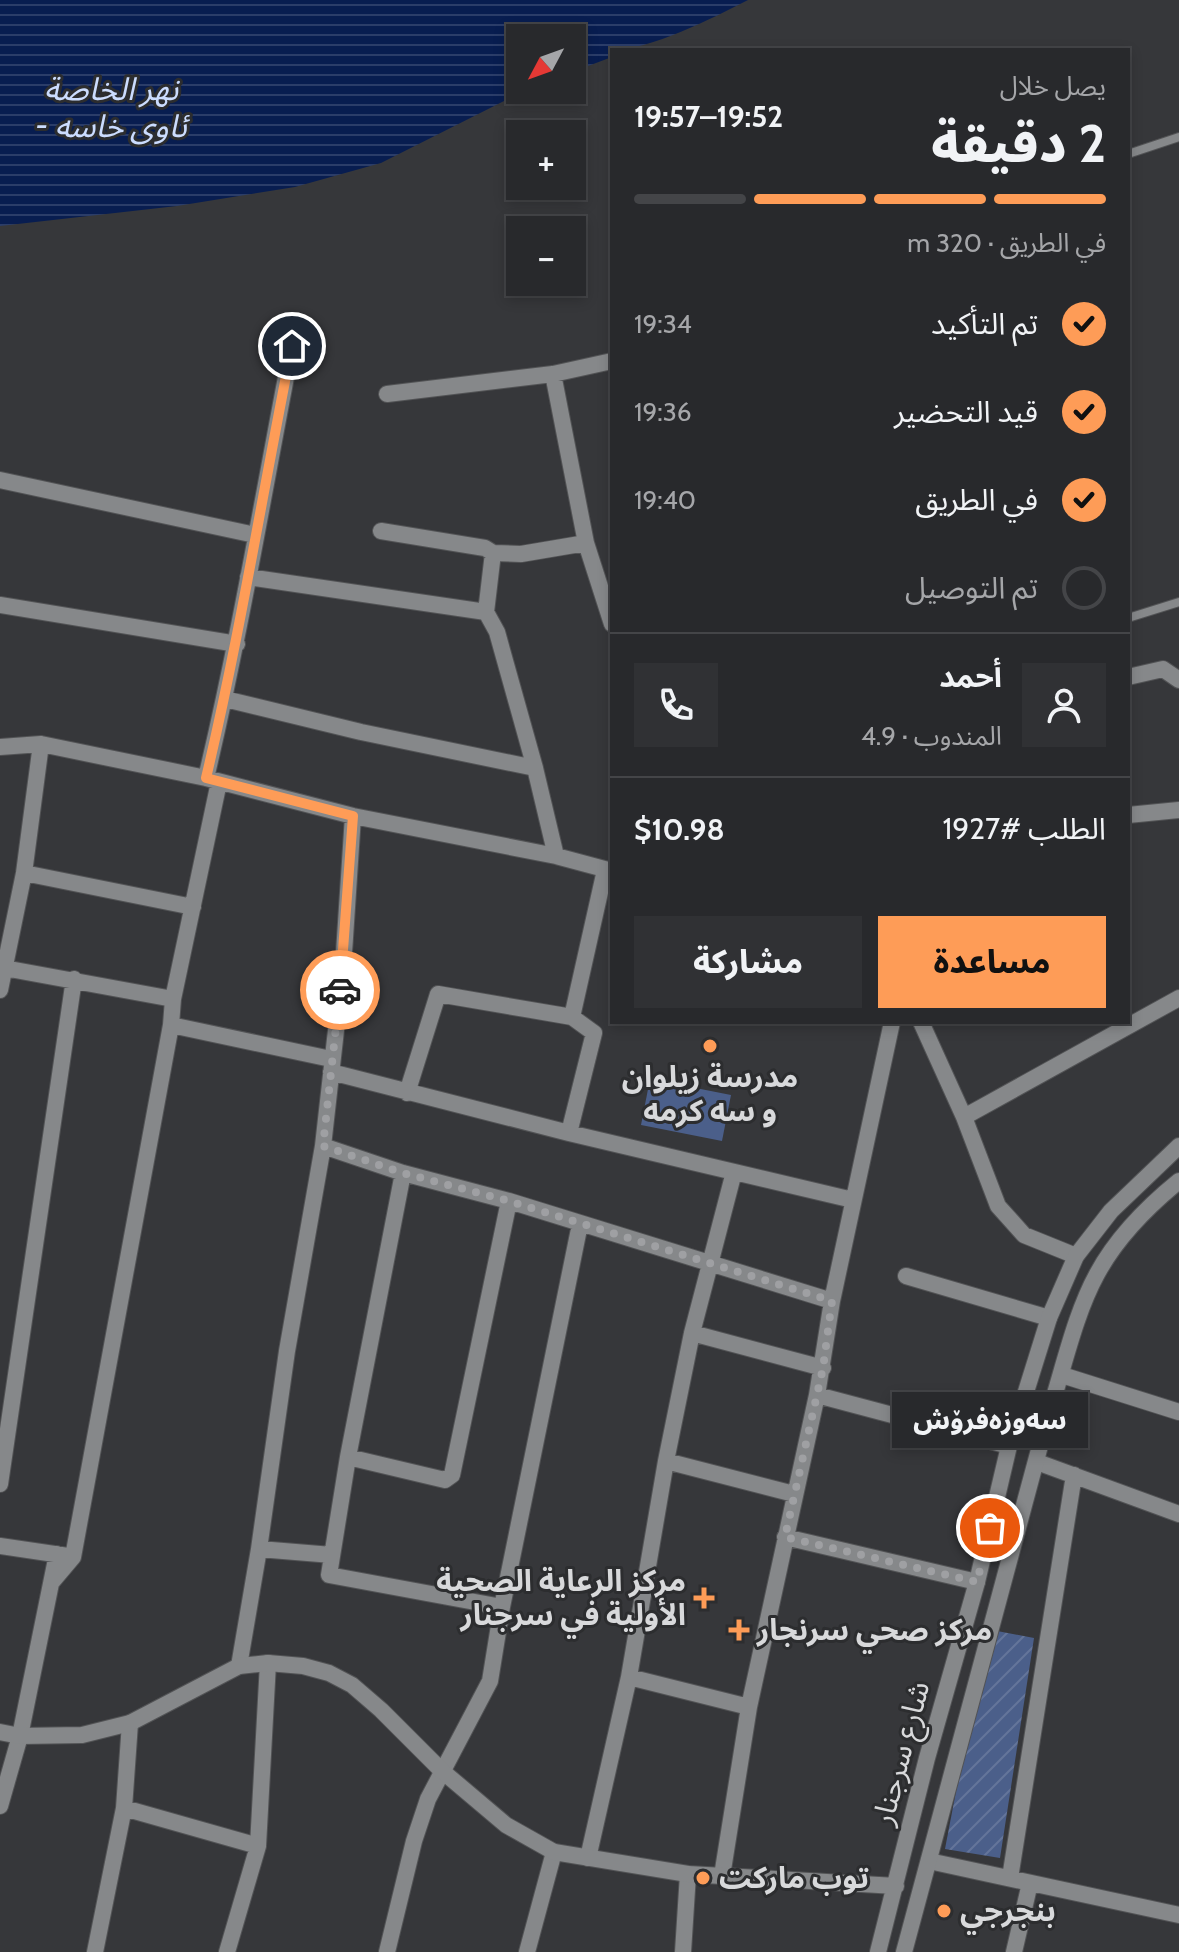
<!DOCTYPE html>
<html lang="ar">
<meta charset="utf-8">
<style>
body{margin:0;font-family:Cabin,"Noto Sans Arabic",sans-serif;background:#303134;color:#f1f3f6;direction:rtl;height:100vh;display:flex;flex-direction:column;font-size:30px;white-space:nowrap}
*{box-sizing:border-box;margin:0}
p{font-size:26px;color:#a5a6a9}
.icon{flex:none;width:44px;height:44px;fill:none;stroke:currentColor;stroke-width:2;stroke-linecap:round;stroke-linejoin:round}
.map{position:relative;flex:1;overflow:hidden;direction:ltr}
.drawer{position:absolute;left:610px;top:48px;width:520px;height:976px;display:flex;flex-direction:column;background:#28292c;border-radius:0px;box-shadow:0 4px 12px #0003,0 0 0 2px #444548;direction:rtl}
.drawer>*{flex:none}
.needle{width:52px;rotate:229deg}
.buttons{position:absolute;left:506px;top:24px;display:grid;gap:16px}
.buttons a{display:grid;place-items:center;width:80px;height:80px;border-radius:0px;background:#28292c;box-shadow:0 4px 12px #0003,0 0 0 2px #444548;font-size:40px}
.pin{position:absolute;display:grid;place-items:center;width:68px;height:68px;color:#fff;margin:-34px;border:4px solid #fff;border-radius:50%;box-shadow:0 2px 8px #0007}
.courier{position:absolute;display:grid;place-items:center;width:80px;height:80px;margin:-40px;border:6px solid #fe9c57;border-radius:50%;background:#fff;color:#222;box-shadow:0 2px 10px #0007}
.bubble{position:absolute;height:56px;border-radius:0px;background:#28292c;box-shadow:0 4px 12px #0003,0 0 0 2px #444548;font-size:26px;font-weight:800;line-height:56px;text-align:center;direction:rtl}
.overview em{font-style:normal;font-weight:800}
.overview div{display:flex;flex-direction:column-reverse}
.overview{display:flex;align-items:center;justify-content:space-between;height:136px;padding:0 24px}
h1{font-size:52px;font-weight:800;line-height:60px}
.bar{display:grid;grid-template-columns:repeat(4,1fr);gap:12px 8px;align-content:center;height:96px;padding:0 24px}
.bar i{height:10px;border-radius:6px;background:#444548}
.bar .selected{background:#fe9c57}
.bar p{grid-column:span 4}
.line{display:flex;align-items:center;gap:20px;padding:0 24px;border-top:2px solid #444548}
.line div{flex:1}
.round{display:grid;place-items:center;flex:none;width:84px;height:84px;border-radius:0px;background:#303134}
ol{padding:0 24px;list-style:none}
li{display:flex;align-items:center;gap:24px;height:88px}
li p{margin-inline-start:auto}
li .icon{padding:8px;border-radius:50%;background:#fe9c57;color:#111;stroke-width:4}
li:last-child{color:#a5a6a9}
li i{width:44px;height:44px;border:4px solid #444548;border-radius:50%}
.button{display:flex;gap:16px;margin-top:auto;padding:16px 24px}
.button a{flex:1;height:92px;border-radius:0px;background:#fe9c57;color:#111;font-size:32px;font-weight:800;line-height:92px;text-align:center}
.button a+a{background:#303134;color:#f1f3f6}
.map>svg:first-child{display:block}
.garden{fill:url(#garden-furrows)}
.pitch{fill:#4b5f8a}
.water{fill:url(#water-rules)}
.lines{fill:none;stroke-linecap:round;stroke-linejoin:round}
.service-casing{stroke:#525355;stroke-width:10}
.minor-casing{stroke:#525355;stroke-width:18}
.tertiary-casing{stroke:#525355;stroke-width:18}
.service{stroke:#86888a;stroke-width:8}
.minor{stroke:#86888a;stroke-width:16}
.tertiary{stroke:#86888a;stroke-width:16}
.done{stroke:#9fa0a3;stroke-width:8;stroke-dasharray:0 14.4}
.route{stroke:#fe9c57;stroke-width:10}
.poi-dot{fill:#fe9c57;stroke:#2c2d2f;stroke-width:3}
.labels{text-anchor:middle;stroke-width:6;stroke-linejoin:round;paint-order:stroke}
.poi-label{font-size:30px;font-weight:bold;fill:#d8d9db;stroke:#2c2d2f;text-anchor:start}
.street-label{font-size:30px;fill:#d8d9db;stroke:#2c2d2f}
.water-label{font-size:32px;font-style:italic;fill:#cbdcfe;stroke:#2c2d2f}
</style>
<div class="map">
<svg width="1179" height="1952" viewBox="0 0 1179 1952">
<defs>
<pattern id="garden-furrows" width="10" height="10" patternUnits="userSpaceOnUse" patternTransform="scale(2)"><rect width="10" height="10" fill="#4b5f8a"/><path d="M-1 1l2-2M0 10L10 0M9 11l2-2" fill="none" stroke="#64759a"/></pattern>
<pattern id="water-rules" width="6" height="5" patternUnits="userSpaceOnUse" patternTransform="scale(2)"><rect width="6" height="5" fill="#081d50"/><path d="M0 2.5h6" fill="none" stroke="#2b3d69"/></pattern>
</defs>
<rect width="100%" height="100%" fill="#36373a"/>
<path class="garden" d="M992,1630L1034,1638L1000,1858L945,1849L966,1739Z"/>
<path class="pitch" d="M650,1079L731,1095L722,1141L641,1125Z"/>
<path class="water" d="M0,0H748C713,18 650,50 612,50V57L572,72V38H520V90H526L381,163L295,187L177,206L0,226Z"/>
<g class="lines">
<defs>
<path id="service" d="M1128,154L1179,137
M1128,618L1179,602"/>
<path id="minor" d="M553,374L586,543L612,624
M387,394L553,374L612,361
M0,480L255,535
M381,531L485,548L493,553L486,612
M493,553L521,554L586,543
M248,577L486,612L497,632L535,768L556,856
M0,605L237,644
M1128,677L1163,669L1179,680
M225,699L361,732L535,768
M0,747L41,744L206,778L353,816L556,856L612,871
M206,778C240,635 264,490 292,346
M1128,815L1179,810
M24,873L193,907
M4,968L173,999
M0,990L24,873L41,744
M572,1017L605,870
M921,1022L964,1117L998,1206L1024,1235L1076,1256
M171,1025L331,1059
M331,1072L569,1133L853,1200
M407,1093L438,994L572,1017L594,1033L569,1133
M964,1117L1179,998
M323,1146L403,1173L509,1201L832,1301
M403,1173L348,1457L329,1575L502,1607
M906,1276L1049,1318
M692,1333L823,1368
M817,1395L1009,1446
M348,1457L445,1480L452,1475L509,1201
M666,1461L794,1494
M1037,1462L1179,1514
M0,1484L74,979
M785,1537L977,1582
M0,1546L68,1556
M259,1549L332,1555
M51,1583L73,1557L171,1025L173,999L219,782
M239,1666L259,1549L287,1351L323,1146L343,968L353,816
M629,1677L749,1707
M0,1806L20,1736L57,1554
M124,1808L258,1846
M588,1858L629,1677L666,1461L692,1333L734,1172
M929,1861L1179,1915
M722,1876L749,1707L817,1395L832,1301L892,1022
M1010,1878L1074,1475
M95,1952L124,1808L130,1723
M227,1952L258,1846L268,1663
M387,1952L414,1841L428,1799L490,1681L502,1607L580,1224
M527,1952L554,1852
M683,1952L688,1874
M1014,1952L1030,1883"/>
<path id="tertiary" d="M1062,1375L1179,1412
M0,1732L20,1736L82,1735L130,1723L239,1666L268,1663L303,1666L329,1673L352,1685L381,1710L441,1770L506,1825L554,1852L688,1874L896,1886
M878,1952L927,1758L977,1582L1009,1446L1049,1318L1076,1256L1111,1211L1179,1146
M904,1952L1048,1416C1063,1371 1074,1316 1097,1274C1117,1237 1147,1207 1179,1181"/>
</defs>
<use href="#service" class="service-casing"/>
<use href="#minor" class="minor-casing"/>
<use href="#tertiary" class="tertiary-casing"/>
<use href="#service" class="service"/>
<use href="#minor" class="minor"/>
<use href="#tertiary" class="tertiary"/>
</g>
<g class="lines">
<path class="done" d="M340,990L323,1146L403,1173L509,1201L832,1301L823,1368L785,1537L977,1582L990,1528"/>
<path class="route" d="M292,346C263,490 240,635 206,778L353,816L340,990"/>
</g>
<g class="poi-dot">
<circle cx="710" cy="1046" r="8"/>
<path d="M700 1586h8v8h8v8h-8v8h-8v-8h-8v-8h8z"/>
<path d="M735 1618h8v8h8v8h-8v8h-8v-8h-8v-8h8z"/>
<circle cx="703" cy="1878" r="8"/>
<circle cx="944" cy="1911" r="8"/>
</g>
<g class="labels">
<g class="poi-label">
<text x="710" y="1087" text-anchor="middle">مدرسة زيلوان<tspan x="710" dy="34">و سه كرمه</tspan></text>
<text x="686" y="1591" text-anchor="end">مركز الرعاية الصحية<tspan x="686" dy="34">الأولية في سرجنار</tspan></text>
<text x="757" y="1640">مركز صحي سرنجار</text>
<text x="719" y="1888">توب ماركت</text>
<text x="960" y="1921">بنجرجي</text>
</g>
<g class="street-label">
<text transform="translate(901 1753) rotate(-75)" y="10">شارع سرجنار</text>
</g>
<g class="water-label">
<text x="111" y="100">نهر الخاصة<tspan x="111" dy="37">- ئاوی خاسە</tspan></text>
</g>
</g>
</svg>
<div class="buttons">
<a><svg class="needle" viewBox="-14 -14 28 28"><path d="M0-13l5 13h-10z" fill="#e53935"/><path d="M0 13l5-13h-10z" fill="#a5a6a9"/></svg></a>
<a>+</a>
<a>−</a>
</div>
<div class="pin" style="left:990px;top:1528px;background:#ea580c"><svg class="icon" aria-label="bag" viewBox="0 0 24 24"><path d="M5 8h14l-1 12H6zM9 8a3 3 0 0 1 6 0"/></svg></div>
<div class="pin" style="left:292px;top:346px;background:#1f2937"><svg class="icon" aria-label="home" viewBox="0 0 24 24"><path d="M3 11l9-7 9 7M6 9v11h12V9"/></svg></div>
<div class="courier" style="left:340px;top:990px"><svg class="icon" aria-label="car" viewBox="0 0 24 24"><path d="M5 17H2v-5l4-1 3-4h7l3 4 3 1v5h-3M9 17h6M6 11h13"/><circle cx="7" cy="17" r="2"/><circle cx="17" cy="17" r="2"/></svg></div>
<div class="bubble" style="left:892px;top:1392px;width:196px">سەوزەفرۆش</div>
<section class="drawer">
<div class="overview"><div><h1>2 دقيقة</h1><p>يصل خلال</p></div><em>19:52–19:57</em></div>
<div class="bar"><i class="selected"></i><i class="selected"></i><i class="selected"></i><i></i><p>في الطريق · 320 m</p></div>
<ol>
<li><svg class="icon" aria-label="check" viewBox="0 0 24 24"><path d="M5 12l5 5 9-10"/></svg>تم التأكيد<p>19:34</p></li>
<li><svg class="icon" aria-label="check" viewBox="0 0 24 24"><path d="M5 12l5 5 9-10"/></svg>قيد التحضير<p>19:36</p></li>
<li><svg class="icon" aria-label="check" viewBox="0 0 24 24"><path d="M5 12l5 5 9-10"/></svg>في الطريق<p>19:40</p></li>
<li><i></i>تم التوصيل</li>
</ol>
<div class="line" style="height:144px"><a class="round"><svg class="icon" aria-label="person" viewBox="0 0 24 24"><circle cx="12" cy="8" r="4"/><path d="M4 21q1-7 8-7t8 7"/></svg></a><div><b>أحمد</b><p>المندوب · 4.9</p></div><a class="round"><svg class="icon" aria-label="phone" viewBox="0 0 24 24"><path d="M5 4h4l2 5-3 2q2 4 5 5l2-3 5 2v4C11 20 4 13 5 4z"/></svg></a></div>
<div class="line" style="height:104px"><div>الطلب #1927</div><b>$10.98</b></div>
<div class="button"><a>مساعدة</a><a>مشاركة</a></div>
</section>
</div>
